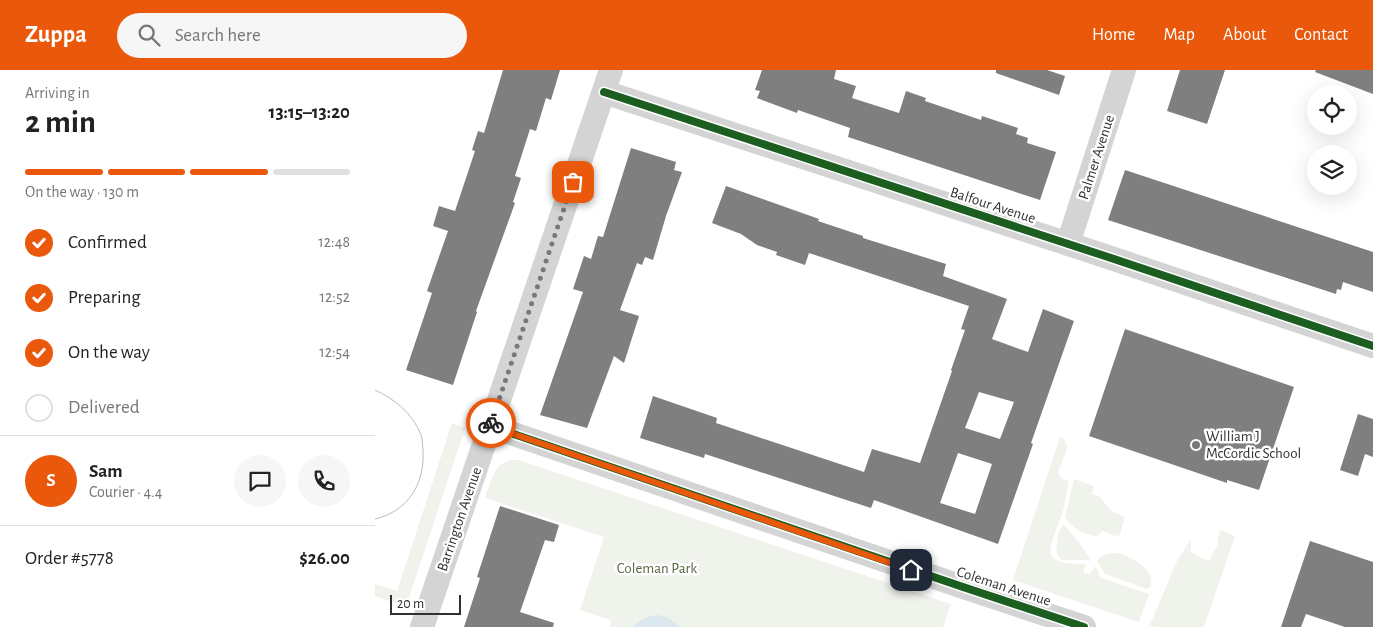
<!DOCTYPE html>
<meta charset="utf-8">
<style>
body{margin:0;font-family:"Alegreya Sans",sans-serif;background:#f6f6f6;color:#222;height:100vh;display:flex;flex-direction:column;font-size:19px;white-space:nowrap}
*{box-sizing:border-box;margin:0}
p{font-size:16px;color:#767676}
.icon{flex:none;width:28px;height:28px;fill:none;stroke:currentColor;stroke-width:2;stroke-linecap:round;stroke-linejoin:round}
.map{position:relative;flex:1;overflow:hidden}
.details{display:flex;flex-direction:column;background:#fff;width:375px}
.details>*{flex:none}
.buttons{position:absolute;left:932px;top:15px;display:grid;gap:10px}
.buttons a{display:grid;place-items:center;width:50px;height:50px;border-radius:50%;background:#fff;box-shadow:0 5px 20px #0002;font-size:25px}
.scale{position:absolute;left:15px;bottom:12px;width:71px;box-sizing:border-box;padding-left:5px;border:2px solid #303030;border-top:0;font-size:14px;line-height:18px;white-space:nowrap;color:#303030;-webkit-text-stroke:4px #fff;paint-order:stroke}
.pin{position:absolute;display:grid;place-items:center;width:42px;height:42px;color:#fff;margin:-21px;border-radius:10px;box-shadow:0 2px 8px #0006}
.courier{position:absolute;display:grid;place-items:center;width:50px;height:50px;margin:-25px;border:4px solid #ea580c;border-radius:50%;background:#fff;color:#222;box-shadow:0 1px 6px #0007}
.overview em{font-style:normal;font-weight:700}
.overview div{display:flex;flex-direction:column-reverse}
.overview{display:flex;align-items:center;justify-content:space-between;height:85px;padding:0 25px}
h1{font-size:32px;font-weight:700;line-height:38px}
.bar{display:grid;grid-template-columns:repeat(4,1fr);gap:8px 5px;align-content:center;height:60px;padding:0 25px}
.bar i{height:6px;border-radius:4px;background:#e0e0e0}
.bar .selected{background:#ea580c}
.bar p{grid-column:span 4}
.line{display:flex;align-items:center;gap:12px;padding:0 25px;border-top:1px solid #e0e0e0}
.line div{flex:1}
.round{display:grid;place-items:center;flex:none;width:52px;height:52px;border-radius:26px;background:#f6f6f6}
ol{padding:0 25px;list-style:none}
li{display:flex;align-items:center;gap:15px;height:55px}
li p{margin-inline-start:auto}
li .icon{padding:5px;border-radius:50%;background:#ea580c;color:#fff;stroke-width:4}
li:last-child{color:#767676}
li i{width:28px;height:28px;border:2px solid #e0e0e0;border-radius:50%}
header{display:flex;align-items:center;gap:30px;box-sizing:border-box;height:70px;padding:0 25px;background:#ea580c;color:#fff}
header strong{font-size:24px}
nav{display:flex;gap:28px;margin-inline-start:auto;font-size:18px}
.search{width:350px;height:45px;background:#f6f6f6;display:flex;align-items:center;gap:12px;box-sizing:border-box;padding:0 18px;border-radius:28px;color:#767676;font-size:19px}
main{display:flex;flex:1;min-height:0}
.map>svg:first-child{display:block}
.green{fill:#f0f2ec}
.water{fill:#dbe9ee}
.building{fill:#7f7f7f;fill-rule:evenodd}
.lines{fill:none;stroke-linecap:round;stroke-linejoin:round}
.minor{stroke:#d4d4d4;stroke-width:24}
.tram{stroke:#bcbcbc;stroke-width:1}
.cycleway-casing{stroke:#fff;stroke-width:11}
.cycleway{stroke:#1b5e20;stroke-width:8}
.done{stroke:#787878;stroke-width:5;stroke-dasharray:0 9}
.route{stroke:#ea580c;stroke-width:6}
.poi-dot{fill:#787878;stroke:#fff;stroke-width:2}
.labels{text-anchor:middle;stroke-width:5;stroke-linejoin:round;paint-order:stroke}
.street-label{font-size:15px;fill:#303030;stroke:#fff}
.poi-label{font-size:15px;fill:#303030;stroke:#fff;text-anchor:start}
.park-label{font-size:15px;fill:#576742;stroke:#fff}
</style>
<header>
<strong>Zuppa</strong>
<div class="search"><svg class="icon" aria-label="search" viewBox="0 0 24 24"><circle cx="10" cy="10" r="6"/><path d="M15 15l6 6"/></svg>Search here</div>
<nav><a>Home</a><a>Map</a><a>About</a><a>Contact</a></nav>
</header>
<main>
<section class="details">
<div class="overview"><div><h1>2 min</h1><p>Arriving in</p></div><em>13:15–13:20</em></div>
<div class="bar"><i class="selected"></i><i class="selected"></i><i class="selected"></i><i></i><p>On the way · 130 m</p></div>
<ol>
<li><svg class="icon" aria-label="check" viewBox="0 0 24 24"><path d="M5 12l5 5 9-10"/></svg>Confirmed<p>12:48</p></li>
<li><svg class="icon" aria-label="check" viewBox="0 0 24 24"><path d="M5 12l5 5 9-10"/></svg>Preparing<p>12:52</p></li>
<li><svg class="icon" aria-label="check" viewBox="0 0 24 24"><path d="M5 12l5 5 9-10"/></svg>On the way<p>12:54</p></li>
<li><i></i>Delivered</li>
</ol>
<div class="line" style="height:90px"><b class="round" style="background:#ea580c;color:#fff">S</b><div><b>Sam</b><p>Courier · 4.4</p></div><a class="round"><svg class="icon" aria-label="chat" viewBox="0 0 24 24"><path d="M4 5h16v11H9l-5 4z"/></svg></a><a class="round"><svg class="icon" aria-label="phone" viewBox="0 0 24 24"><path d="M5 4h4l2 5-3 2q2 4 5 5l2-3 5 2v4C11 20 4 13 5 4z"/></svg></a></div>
<div class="line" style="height:65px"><div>Order #5778</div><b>$26.00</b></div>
</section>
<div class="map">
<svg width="998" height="557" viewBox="0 0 998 557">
<rect width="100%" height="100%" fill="#fff"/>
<path class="green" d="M77,353L90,358L31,537L0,526V514L22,521Z
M685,367L690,369V373L693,376L683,402L687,409L694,411C691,424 690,438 685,450C672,483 666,494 710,494L709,503L715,504L720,496L726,508L774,524L764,552L638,510Z
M136,390H144L576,534L568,557H235L236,550L205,540L229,467L110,428C116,412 118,394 136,390Z
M699,409L719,416L717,424L725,427L736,441L750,447L744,467L727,461L723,466C708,464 698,460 690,447Z
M688,454L701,469L715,488L713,490H686L681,482L683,465Z
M845,460L860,466L829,557H780L775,555L802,491L816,469V482L824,487L835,491L837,484L843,476V468Z
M744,483C758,489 779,497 776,516L772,519L730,504L722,491C726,483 736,484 744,483Z"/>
<path class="water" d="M282,545L292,547L306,557H258C265,549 272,547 282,545Z"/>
<path class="building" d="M128,0H185L176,30L171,28L161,61L155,59L140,106L146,108L138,132L140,133L101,241L102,242L78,315L31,300L57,223L52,221L73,161L58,156L64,136L80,141L100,81L97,80L103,61L109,63Z
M387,0H461L459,9L481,16L477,28L524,43L531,21L551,28L550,31L606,50L607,46L643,58L641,64L653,68L652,73L681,82L665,130L473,67L475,58L423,40L422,43L382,28L385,21L380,20Z
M621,0H672L690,6L684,25L621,3Z
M805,0H850L832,54L792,41Z
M941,0H998V24L940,2Z
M256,78L301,92L299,100L307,102L291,146L278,190L270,187L267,195L262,193L245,240L264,246L249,293L239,286L212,358L165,345L208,222L198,219L209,186L216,189L223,166L228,167Z
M750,100L998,182V222L968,212L966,220L962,219L961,224L733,150Z
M351,116L444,149L443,151L488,166V168L571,194L568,206L632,229L617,269L653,282L668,239L699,251L656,373L658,374L623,474L499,430L496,438L330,384L329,388L265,368L278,326L342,348L341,353L489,402L497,379L545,393L577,301L576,300L590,260L586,259L594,236L434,183L430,195L401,185L402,182L382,175L366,164L337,153ZM604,322L639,332L625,369L590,358ZM583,383L617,394L600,444L565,433Z
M750,259L919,317L884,420L852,410V413L714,366Z
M983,344L998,349V387L990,384L983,406L965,400Z
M125,436L184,455L179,472L170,470L145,542L179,553L178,557H89L105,508L102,507Z
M935,471L998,492V557H970L931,544L926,557H906Z"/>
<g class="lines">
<path class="minor" d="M229,22L733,187L998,276
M693,174L749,0
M115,356L588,517L709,557
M47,557L236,0"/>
<path class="tram" d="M0,320C20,329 38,344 46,365C48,369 47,375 48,380C50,413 34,441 0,449"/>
<defs>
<path id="cycleway" d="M229,22L733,187L998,276
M115,356L588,517L709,557"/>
</defs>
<use href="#cycleway" class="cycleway-casing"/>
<use href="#cycleway" class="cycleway"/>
</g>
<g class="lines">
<path class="done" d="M116,353L198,112"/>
<path class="route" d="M116,353L115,356L536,500"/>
</g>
<circle class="poi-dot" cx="821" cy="375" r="5"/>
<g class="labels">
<g class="street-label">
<text transform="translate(721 87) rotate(-72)" y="5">Palmer Avenue</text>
<text transform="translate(618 135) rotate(18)" y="5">Balfour Avenue</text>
<text transform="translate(84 449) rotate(-71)" y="5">Barrington Avenue</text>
<text transform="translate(629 516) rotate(18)" y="5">Coleman Avenue</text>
</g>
<g class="poi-label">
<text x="831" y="371">William J<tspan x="831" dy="17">McCordic School</tspan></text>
</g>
<g class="park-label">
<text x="282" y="503">Coleman Park</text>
</g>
</g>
</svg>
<div class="buttons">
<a><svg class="icon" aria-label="locate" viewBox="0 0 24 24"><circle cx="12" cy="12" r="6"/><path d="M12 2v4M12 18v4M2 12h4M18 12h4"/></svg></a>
<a><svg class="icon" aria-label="layers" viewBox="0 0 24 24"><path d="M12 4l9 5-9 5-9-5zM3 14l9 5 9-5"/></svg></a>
</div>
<div class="scale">20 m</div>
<div class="pin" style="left:198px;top:112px;background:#ea580c"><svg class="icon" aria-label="bag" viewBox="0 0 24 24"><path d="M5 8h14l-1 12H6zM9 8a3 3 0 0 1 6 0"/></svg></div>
<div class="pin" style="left:536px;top:500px;background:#1f2937"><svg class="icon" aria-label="home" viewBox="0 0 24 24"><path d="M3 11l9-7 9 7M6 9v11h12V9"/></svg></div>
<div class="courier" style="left:116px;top:353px"><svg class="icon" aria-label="bike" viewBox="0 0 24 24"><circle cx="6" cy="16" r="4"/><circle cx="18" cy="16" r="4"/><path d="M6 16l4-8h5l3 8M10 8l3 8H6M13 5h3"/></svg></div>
</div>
</main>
